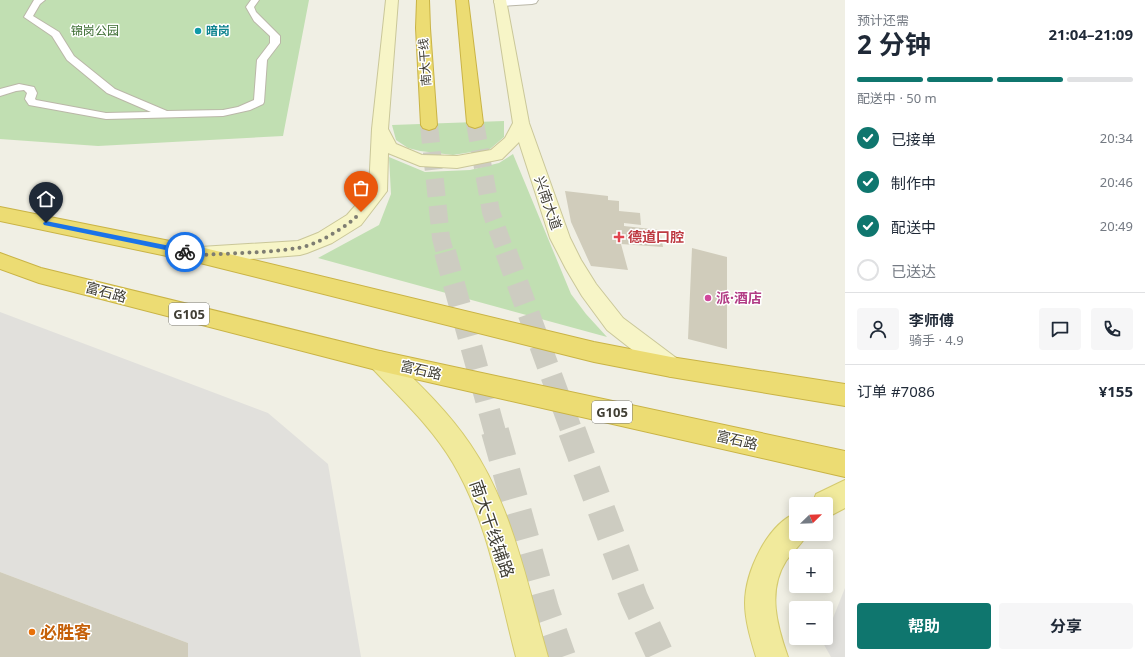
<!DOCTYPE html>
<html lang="zh">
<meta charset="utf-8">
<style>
body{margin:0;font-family:"Noto Sans","Noto Sans SC",sans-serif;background:#f6f6f7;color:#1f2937;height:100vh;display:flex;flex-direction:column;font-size:15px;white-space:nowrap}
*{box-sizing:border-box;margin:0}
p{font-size:13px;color:#747a83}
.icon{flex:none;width:22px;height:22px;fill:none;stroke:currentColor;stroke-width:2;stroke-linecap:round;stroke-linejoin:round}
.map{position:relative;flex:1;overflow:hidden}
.sheet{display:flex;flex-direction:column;background:#fff;width:300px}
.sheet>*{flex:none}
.needle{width:26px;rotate:67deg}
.fabs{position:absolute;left:789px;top:497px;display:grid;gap:8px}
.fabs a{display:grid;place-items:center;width:44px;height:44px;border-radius:4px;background:#fff;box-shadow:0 2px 10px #0003;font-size:20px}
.pin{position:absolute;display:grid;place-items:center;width:34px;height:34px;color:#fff;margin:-41px -17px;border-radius:50% 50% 50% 0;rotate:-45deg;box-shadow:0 0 4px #0007}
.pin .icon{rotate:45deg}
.courier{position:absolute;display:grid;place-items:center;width:40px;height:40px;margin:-20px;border:3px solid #1a73e8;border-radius:50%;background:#fff;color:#222;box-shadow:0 1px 5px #0007}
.headline em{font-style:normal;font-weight:700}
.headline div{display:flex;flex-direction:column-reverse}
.headline{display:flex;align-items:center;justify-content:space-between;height:68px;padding:0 12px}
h1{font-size:26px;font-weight:700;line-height:30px}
.bar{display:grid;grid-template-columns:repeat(4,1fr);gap:6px 4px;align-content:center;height:48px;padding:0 12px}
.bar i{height:5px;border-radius:3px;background:#e0e1e3}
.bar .on{background:#0f766e}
.bar p{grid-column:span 4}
.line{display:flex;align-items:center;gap:10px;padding:0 12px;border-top:1px solid #e0e1e3}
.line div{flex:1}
.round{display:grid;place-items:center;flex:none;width:42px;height:42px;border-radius:4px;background:#f6f6f7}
ol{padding:0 12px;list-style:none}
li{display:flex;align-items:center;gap:12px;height:44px}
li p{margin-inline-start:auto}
li .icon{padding:4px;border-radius:50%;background:#0f766e;color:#fff;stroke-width:4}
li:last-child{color:#747a83}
li i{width:22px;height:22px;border:2px solid #e0e1e3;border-radius:50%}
.primary-button{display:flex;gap:8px;margin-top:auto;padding:8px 12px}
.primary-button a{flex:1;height:46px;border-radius:4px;background:#0f766e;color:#fff;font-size:16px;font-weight:700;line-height:46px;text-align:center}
.primary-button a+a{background:#f6f6f7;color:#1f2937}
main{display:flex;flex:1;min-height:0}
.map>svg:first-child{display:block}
.green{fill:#c1dfb2}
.parking{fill:#e1e0dc}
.building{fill:#d0ccbb}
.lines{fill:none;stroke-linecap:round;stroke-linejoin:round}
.highway-tunnel-far2{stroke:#cdccc1;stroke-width:18;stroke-dasharray:18 9;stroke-linecap:butt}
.highway-tunnel-far1{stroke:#cdccc1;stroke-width:22;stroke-dasharray:22 11;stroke-linecap:butt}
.highway-tunnel{stroke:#cdccc1;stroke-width:28;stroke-dasharray:28 14;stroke-linecap:butt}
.lane-casing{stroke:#bab7a8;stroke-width:2}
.street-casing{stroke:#bab7a8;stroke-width:2}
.secondary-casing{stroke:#cac799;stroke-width:2}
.primary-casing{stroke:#d4ca6e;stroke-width:2}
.highway-casing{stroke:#c9b345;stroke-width:2}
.lane{fill:#fff;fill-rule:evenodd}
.street{fill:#fff;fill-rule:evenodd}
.secondary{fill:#f7f5c7;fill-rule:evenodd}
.primary{fill:#f1ea9c;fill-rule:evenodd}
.highway{fill:#ecdc73;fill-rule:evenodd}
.route{fill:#1a73e8}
.done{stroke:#7e7d72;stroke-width:4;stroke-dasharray:0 7.2}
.culture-dot{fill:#0f9aa8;stroke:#fff;stroke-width:1.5}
.health-dot{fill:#e0444e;stroke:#fff;stroke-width:1.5}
.hotel-dot{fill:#d1479c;stroke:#fff;stroke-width:1.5}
.food-dot{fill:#e8710a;stroke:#fff;stroke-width:1.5}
.labels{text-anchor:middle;stroke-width:3;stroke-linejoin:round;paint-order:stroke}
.far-park-label{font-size:12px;fill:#3a6b30;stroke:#fff}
.far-culture-label{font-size:12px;font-weight:bold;fill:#0d838f;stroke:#fff;text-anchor:start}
.far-street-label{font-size:12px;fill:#413f35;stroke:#fff}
.shield{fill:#fff;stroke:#7a7972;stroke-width:1}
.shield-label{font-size:13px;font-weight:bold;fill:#413f35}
.street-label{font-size:14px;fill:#413f35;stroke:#fff}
.health-label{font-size:14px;font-weight:bold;fill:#be3a42;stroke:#fff;text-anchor:start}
.hotel-label{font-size:14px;font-weight:bold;fill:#b23c85;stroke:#fff;text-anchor:start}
.near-street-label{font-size:17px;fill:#413f35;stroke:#fff}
.near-food-label{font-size:17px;font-weight:bold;fill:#c56008;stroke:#fff;text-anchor:start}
</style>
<main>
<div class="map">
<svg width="845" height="657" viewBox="0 0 845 657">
<rect width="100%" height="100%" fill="#f0efe4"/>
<path class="green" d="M0,0H309L283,136L98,146L0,139Z
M504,121V137L490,149L453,155L420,151L408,148L396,140L392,125Z
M513,154L571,294L586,314L607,337L318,258L379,225L391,194L389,157L425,172L470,170L499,163Z"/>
<path class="parking" d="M0,312L268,413L328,464L361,657H188V643L0,572Z
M845,588V657H831L823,643Z"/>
<path class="building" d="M565,191L608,196V200L619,201V211L640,213L641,225L624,223V226L660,230L663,247L621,244L628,270L591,266L571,222Z
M692,248L727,257V349L688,339Z
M0,572L188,643V657H0Z"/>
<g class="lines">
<path class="highway-tunnel-far2" d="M475,123L491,212L506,253
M429,125L441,238L445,253"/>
<path class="highway-tunnel-far1" d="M445,252L495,432
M506,252L572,432"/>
<path class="highway-tunnel" d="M495,431L545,609L562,657
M572,431L634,598L661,657"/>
<defs>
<path id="lane" d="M34,0H45L40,4L33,16L59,32L74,56L115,89L167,111L223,110L238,107L254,100L257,60L270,43V36L254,21L246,7L251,0H259L254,7L256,12L280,36V43L267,60L264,102L263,104L250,110L223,116L106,119L29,105L25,99L27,93L24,90L16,91L0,96V89L19,84L34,87L37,93L35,99L36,100L106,113L151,112L107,93L67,60L52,36L24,17Z"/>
<path id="street" d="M495,0H538L536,3L532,4L500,6L496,5L494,2Z"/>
<path id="secondary" d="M386,0H398L388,129L396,144L422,155L457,156L491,150L505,138L513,123L494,0H506L529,123L570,238L581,260L596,284L623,318L679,360L683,367L679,374L671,377L663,374L607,330L582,296L566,269L550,238L519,142L502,159L457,168L420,166L388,153L387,191L384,195L361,225L332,243L307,253L300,255L200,263L193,260L190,255L193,250L200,247L298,241L318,233L347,215L369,190L372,129Z"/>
<path id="primary" d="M380,351L388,354C417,382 447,410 470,444C512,505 528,587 548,657H516C499,592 488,522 453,463C432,427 400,398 372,368L369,361L372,354Z
M845,480V508L826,518V504H812L816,494Z
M796,513V534H807C803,543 792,552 786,561C767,591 777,626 788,657H756C751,640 745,621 745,603C745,572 767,525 796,513Z"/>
<path id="highway" d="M417,0H429L430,28L437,125L435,128L429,130L423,128L421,125L416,28Z
M456,0H468L483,123L481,126L475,128L469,126L467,123Z
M0,207L200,247L594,342L671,357L845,384V406L671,377L594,362L200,263L0,221Z
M0,253L41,268L380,351L845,451V477L380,371L39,283L0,269Z"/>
</defs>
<use href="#lane" class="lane-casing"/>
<use href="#street" class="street-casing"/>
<use href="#secondary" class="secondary-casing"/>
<use href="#primary" class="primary-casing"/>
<use href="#highway" class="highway-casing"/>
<use href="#lane" class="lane"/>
<use href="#street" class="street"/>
<use href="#secondary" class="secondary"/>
<use href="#primary" class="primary"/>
<use href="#highway" class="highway"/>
</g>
<path class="route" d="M46,221L185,249L188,252L185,254L44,225L43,223Z"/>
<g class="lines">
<path class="done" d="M185,252L200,255C233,253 266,253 298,248C316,246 350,225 361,212"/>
</g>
<circle class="culture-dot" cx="198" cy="31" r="4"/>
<path class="health-dot" d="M617 231h4v4h4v4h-4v4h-4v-4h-4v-4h4z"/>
<circle class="hotel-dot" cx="708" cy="298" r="4"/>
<circle class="food-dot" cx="32" cy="632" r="4"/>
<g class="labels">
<g class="far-park-label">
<text x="95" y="35">锦岗公园</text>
</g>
<g class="far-culture-label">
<text x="206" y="35">暗岗</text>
</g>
<g class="far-street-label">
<text transform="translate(425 62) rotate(-94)" y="4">南大干线</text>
</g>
<g class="shield">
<rect x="169" y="303" width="40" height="22" rx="3"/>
<rect x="592" y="401" width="40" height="22" rx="3"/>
</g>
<g class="shield-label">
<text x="189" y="319">G105</text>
<text x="612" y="417">G105</text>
</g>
<g class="street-label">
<text transform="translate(548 203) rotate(71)" y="5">兴南大道</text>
<text transform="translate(106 292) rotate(15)" y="5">富石路</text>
<text transform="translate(421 370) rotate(13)" y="5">富石路</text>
<text transform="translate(737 440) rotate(13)" y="5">富石路</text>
</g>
<g class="health-label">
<text x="628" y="242">德道口腔</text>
</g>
<g class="hotel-label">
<text x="716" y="303">派·酒店</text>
</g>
<g class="near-street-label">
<text transform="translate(492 529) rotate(71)" y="6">南大干线辅路</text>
</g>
<g class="near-food-label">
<text x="40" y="638">必胜客</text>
</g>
</g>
</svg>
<div class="fabs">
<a><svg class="needle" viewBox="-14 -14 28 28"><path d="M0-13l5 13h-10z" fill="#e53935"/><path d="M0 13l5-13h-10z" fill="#747a83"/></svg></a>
<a>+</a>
<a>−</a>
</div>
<div class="pin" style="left:361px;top:212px;background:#ea580c"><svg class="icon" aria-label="bag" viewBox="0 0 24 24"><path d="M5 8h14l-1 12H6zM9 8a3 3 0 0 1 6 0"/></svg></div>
<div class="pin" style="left:46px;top:223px;background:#1f2937"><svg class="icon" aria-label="home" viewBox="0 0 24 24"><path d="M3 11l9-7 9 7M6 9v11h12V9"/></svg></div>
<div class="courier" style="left:185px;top:252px"><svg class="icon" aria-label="bike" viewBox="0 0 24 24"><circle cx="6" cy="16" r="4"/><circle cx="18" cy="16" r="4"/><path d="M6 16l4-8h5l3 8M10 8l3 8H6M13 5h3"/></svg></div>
</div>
<section class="sheet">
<div class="headline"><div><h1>2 分钟</h1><p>预计还需</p></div><em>21:04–21:09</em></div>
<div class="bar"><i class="on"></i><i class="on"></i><i class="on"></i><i></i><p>配送中 · 50 m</p></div>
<ol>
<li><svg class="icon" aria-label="check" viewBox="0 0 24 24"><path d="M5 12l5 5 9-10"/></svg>已接单<p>20:34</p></li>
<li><svg class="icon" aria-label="check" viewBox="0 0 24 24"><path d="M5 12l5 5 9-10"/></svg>制作中<p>20:46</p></li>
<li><svg class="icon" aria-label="check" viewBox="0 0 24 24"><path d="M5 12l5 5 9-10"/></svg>配送中<p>20:49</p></li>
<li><i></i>已送达</li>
</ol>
<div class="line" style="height:72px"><a class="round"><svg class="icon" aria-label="person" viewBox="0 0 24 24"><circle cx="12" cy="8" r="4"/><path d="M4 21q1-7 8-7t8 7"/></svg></a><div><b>李师傅</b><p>骑手 · 4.9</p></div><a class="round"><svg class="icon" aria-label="chat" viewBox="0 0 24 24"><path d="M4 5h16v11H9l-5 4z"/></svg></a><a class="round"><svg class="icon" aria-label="phone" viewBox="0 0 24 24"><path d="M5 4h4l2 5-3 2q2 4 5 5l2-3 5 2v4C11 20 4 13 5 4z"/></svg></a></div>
<div class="line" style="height:52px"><div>订单 #7086</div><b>¥155</b></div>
<div class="primary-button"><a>帮助</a><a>分享</a></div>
</section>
</main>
